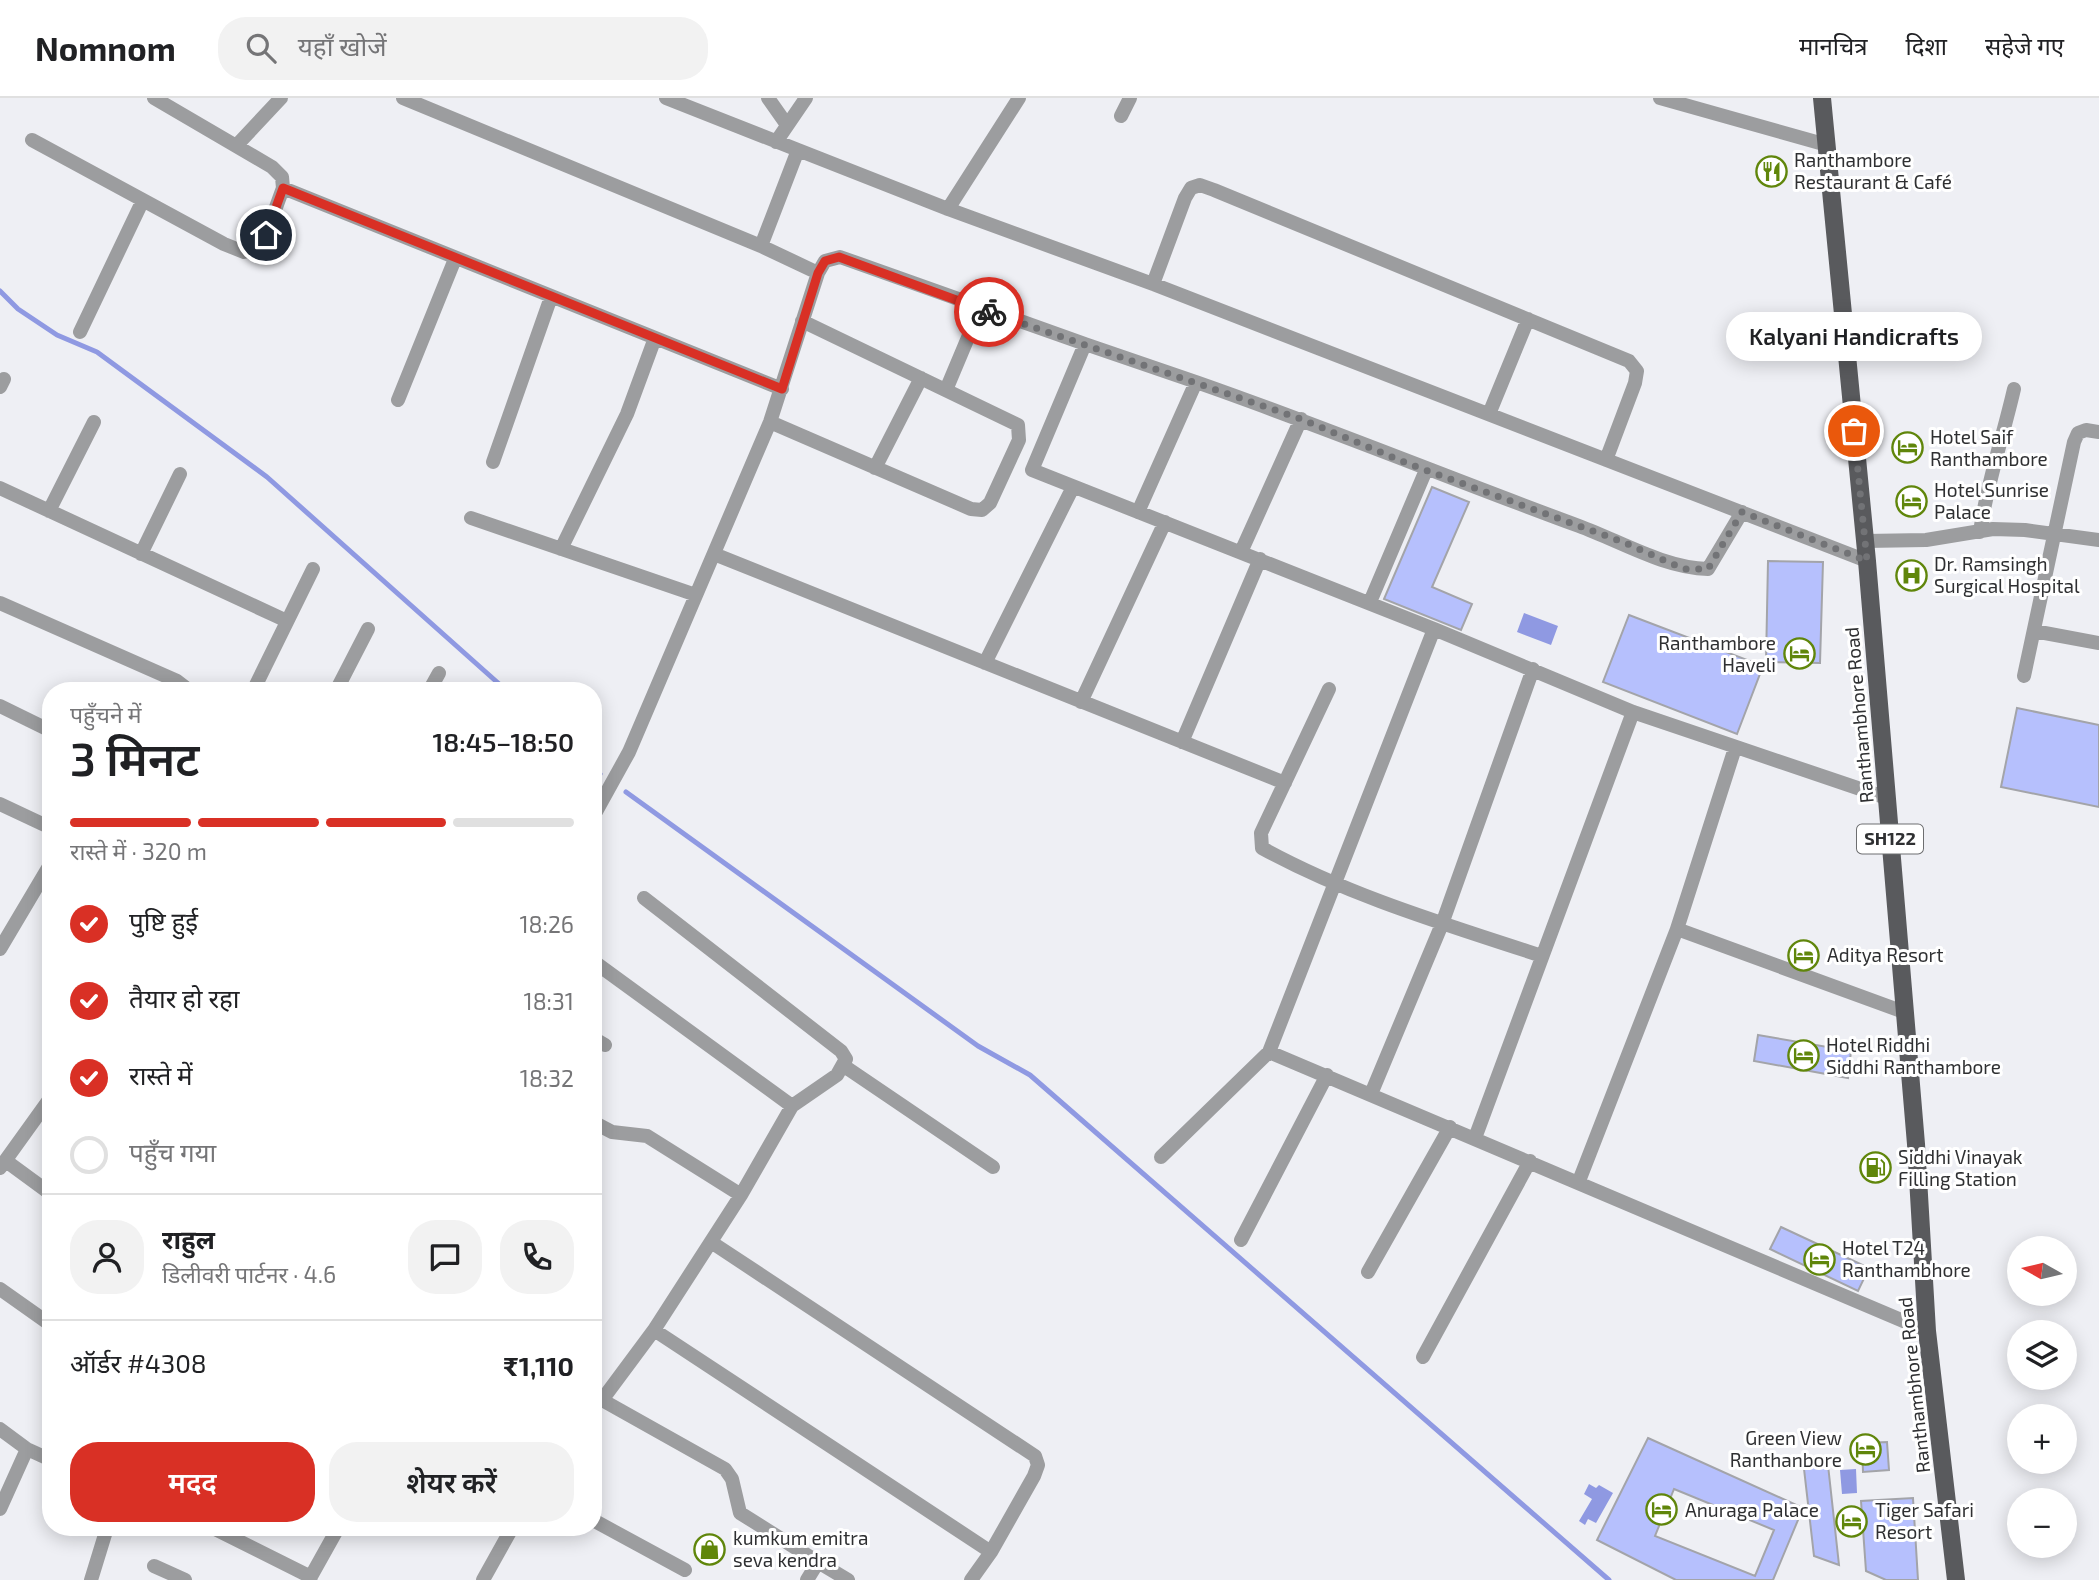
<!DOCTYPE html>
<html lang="hi">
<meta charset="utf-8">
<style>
body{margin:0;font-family:"Exo 2","Noto Sans Devanagari",sans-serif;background:#f2f2f2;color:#202124;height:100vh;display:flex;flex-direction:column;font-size:26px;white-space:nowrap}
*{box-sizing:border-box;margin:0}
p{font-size:23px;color:#757577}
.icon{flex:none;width:38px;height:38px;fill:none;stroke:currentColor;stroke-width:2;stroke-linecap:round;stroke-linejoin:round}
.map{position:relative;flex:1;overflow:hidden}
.details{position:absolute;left:42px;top:584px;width:560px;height:854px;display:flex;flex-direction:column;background:#fff;border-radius:28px;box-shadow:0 4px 18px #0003}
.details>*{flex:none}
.needle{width:46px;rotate:278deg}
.controls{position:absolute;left:2007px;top:1138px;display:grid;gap:14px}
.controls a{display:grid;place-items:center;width:70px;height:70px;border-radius:50%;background:#fff;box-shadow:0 4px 18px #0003;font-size:35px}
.pin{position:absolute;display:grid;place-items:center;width:60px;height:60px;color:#fff;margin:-30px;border:4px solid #fff;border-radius:50%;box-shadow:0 2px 7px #0007}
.courier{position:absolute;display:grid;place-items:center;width:70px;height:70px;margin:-35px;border:5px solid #d93025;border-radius:50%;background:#fff;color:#222;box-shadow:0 2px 9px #0007}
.bubble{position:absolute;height:49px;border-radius:24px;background:#fff;box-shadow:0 4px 18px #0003;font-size:23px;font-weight:600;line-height:49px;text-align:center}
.summary em{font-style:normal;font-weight:600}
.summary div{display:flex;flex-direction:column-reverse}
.summary{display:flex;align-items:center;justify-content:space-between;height:119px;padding:0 28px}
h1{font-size:46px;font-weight:600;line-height:52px}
.bar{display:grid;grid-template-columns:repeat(4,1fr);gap:10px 7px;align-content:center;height:84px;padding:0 28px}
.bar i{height:9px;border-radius:5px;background:#e0e0e0}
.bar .on{background:#d93025}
.bar p{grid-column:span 4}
.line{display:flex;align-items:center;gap:18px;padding:0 28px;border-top:2px solid #e0e0e0}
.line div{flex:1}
.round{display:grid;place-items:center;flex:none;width:74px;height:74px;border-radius:28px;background:#f2f2f2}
ol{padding:0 28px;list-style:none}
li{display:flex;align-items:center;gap:21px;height:77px}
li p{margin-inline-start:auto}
li .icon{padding:7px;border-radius:50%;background:#d93025;color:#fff;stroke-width:4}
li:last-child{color:#757577}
li i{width:38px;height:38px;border:4px solid #e0e0e0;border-radius:50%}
.cta{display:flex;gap:14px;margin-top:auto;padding:14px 28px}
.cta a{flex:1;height:80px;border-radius:28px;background:#d93025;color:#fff;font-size:28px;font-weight:600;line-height:80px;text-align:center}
.cta a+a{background:#f2f2f2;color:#202124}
header{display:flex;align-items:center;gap:42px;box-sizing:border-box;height:98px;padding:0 35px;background:#fff;border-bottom:2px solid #e0e0e0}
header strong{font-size:33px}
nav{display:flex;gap:38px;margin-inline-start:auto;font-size:24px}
.search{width:490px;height:63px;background:#f2f2f2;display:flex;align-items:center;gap:18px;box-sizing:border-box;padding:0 24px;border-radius:28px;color:#757577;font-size:26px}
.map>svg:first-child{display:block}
.water{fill:#8f99e2}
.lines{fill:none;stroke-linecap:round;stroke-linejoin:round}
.stream{stroke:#8f99e2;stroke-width:5}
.building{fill:#b6c0fd;stroke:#a3a4a9;stroke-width:2;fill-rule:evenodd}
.street{stroke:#9c9d9f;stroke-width:14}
.primary{stroke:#595a5d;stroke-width:18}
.done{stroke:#727376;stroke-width:7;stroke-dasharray:0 12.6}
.route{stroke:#d93025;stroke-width:9}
.labels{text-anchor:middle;stroke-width:6;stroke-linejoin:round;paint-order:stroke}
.shield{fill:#fff;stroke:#6d6e70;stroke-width:2}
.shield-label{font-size:18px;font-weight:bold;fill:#2f3032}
.poi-label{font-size:19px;fill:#2f3032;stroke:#fff;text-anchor:start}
.street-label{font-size:19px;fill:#2f3032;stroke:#fff}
</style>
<header>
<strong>Nomnom</strong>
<div class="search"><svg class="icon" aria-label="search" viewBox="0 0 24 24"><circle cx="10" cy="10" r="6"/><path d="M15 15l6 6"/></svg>यहाँ खोजें</div>
<nav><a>मानचित्र</a><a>दिशा</a><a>सहेजे गए</a></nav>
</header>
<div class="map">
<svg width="2099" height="1482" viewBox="0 0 2099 1482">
<rect width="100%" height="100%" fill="#eeeff4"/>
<path class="water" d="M1524,515L1558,528L1551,547L1517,534Z
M1856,1371L1857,1395L1842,1396L1840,1372Z
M1589,1386L1596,1390L1599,1387L1613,1395L1596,1425L1588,1421L1585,1427L1579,1423L1592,1401L1584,1396Z"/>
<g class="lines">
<path class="stream" d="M0,193L18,211L57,237L97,254L267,379L507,593
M593,671L600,676
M626,694L978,948L1030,977L1609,1482"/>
</g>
<path class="building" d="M1432,389L1469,404L1432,489L1472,506L1461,532L1384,501Z
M1768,463L1823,464L1820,565L1766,564Z
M1629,517L1763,568L1737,636L1603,584Z
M2017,610L2099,627V709L2001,689Z
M1758,937L1851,953L1848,980L1754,963Z
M1781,1129L1869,1170L1858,1193L1770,1151Z
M1648,1340L1803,1410L1773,1482H1676L1597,1442ZM1674,1391L1774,1432L1755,1478L1655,1438Z
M1887,1344L1889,1372L1863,1374L1862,1345Z
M1827,1358L1839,1467L1814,1458L1803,1362Z
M1913,1400L1918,1482H1886L1866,1473L1861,1403Z"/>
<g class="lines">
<path class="street" d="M403,0L761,148
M666,0L798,52
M768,0L787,27
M1019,0L948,111L1153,186L1867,463
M1660,0L1827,47
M1121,18L1130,0
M32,42L224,146L244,154L257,149L266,137L283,90L282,79L272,69L154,0
M776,44L806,0
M236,48L281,0
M283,90L782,291
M818,175L825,163L840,159L1085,246L1032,372L1434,531
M1153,186L1185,100L1191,90L1200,87L1214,92L1629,263L1637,273L1635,285L1606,362
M80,234L143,102
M1085,246L1196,284
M0,289L4,281
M946,292L980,211
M398,302L455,161
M1489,316L1528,221
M770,324L971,411L982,412L990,405L1019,342L1018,327L802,223
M493,364L551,199
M875,370L921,280
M0,390L287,523
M49,413L94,324
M1138,414L1196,284C1325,329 1451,381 1579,428C1620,443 1664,470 1708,471L1742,414
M471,420L696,497
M1980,434C1987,385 2003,339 2014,291
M1865,443L1926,442L1993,431L2025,432L2099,442
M561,451L627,316L655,240
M1241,454L1301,321
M141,456L180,376
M714,456L1285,685
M1370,504L1426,372
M0,505L177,583L190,593
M2034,533L2099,545
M985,565L1073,389
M2024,578L2074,344L2078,335L2086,332L2099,334
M1329,591L1261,735L1262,750C1349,798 1448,827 1542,858
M253,593L313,471
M336,593L368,531
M429,593L439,575
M1081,604L1165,424
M0,608L51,633
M1182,644L1260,461
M1887,700L1633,614L1434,531L1269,954L1927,1233
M0,706L51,730
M593,719L629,654L770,324L818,175L761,148L798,52L948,111
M644,800L841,953L846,961L837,977L792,1008
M1677,831L1735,650
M0,851L51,765
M593,863L792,1008L741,1097L654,1232L991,1454L971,1482
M593,940L605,947
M844,968L993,1069
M1371,996L1442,826L1533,571
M593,1024L612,1034L647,1038L741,1097
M1475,1040L1633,614
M1161,1059L1269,954
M6,1063L51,1096
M0,1070L51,999
M1579,1083L1677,831L1904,914
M1241,1142L1327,977
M711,1144L1035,1358L1038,1367L1034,1378L991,1454
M1368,1174L1450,1029
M0,1191L51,1227
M654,1232L602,1302L725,1371L732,1381L740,1415L818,1464L807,1482
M1423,1259L1530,1063
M0,1331L27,1351
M0,1411L27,1351L51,1362
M593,1422L685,1472
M213,1430L311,1479
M818,1464L848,1482
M154,1468L185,1482
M91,1482L107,1430
M309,1482L338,1430
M483,1482L512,1430"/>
<path class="primary" d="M1822,0L1867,463L1916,1046L1927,1233L1956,1482"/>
</g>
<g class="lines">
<path class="done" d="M989,214L1301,321L1409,366L1623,444L1684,471H1708L1742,414L1867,463L1854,333"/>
<path class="route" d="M266,137L283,90L782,291L818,175L825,163L839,159L989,214"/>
</g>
<defs>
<symbol id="restaurant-ring" viewBox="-11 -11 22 22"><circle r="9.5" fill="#fff" stroke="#60860b" stroke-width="1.5"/><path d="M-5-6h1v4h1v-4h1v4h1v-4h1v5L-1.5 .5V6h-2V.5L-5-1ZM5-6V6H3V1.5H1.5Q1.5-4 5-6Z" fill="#60860b"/></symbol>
<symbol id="hotel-ring" viewBox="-11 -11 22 22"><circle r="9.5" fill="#fff" stroke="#60860b" stroke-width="1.5"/><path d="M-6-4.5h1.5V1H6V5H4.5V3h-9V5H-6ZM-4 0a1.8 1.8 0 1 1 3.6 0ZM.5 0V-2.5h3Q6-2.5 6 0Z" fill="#60860b"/></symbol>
<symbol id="hospital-ring" viewBox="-11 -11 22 22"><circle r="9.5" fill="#fff" stroke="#60860b" stroke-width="1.5"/><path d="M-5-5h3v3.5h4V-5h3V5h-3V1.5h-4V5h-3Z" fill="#60860b"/></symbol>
<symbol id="fuel-ring" viewBox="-11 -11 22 22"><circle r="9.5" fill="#fff" stroke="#60860b" stroke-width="1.5"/><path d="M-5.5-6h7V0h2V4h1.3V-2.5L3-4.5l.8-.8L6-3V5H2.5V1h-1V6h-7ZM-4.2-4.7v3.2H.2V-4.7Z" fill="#60860b"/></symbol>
<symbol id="shop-ring" viewBox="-11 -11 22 22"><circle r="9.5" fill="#fff" stroke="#60860b" stroke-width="1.5"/><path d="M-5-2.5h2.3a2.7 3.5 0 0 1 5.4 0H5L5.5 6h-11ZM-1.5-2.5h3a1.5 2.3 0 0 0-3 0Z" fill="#60860b"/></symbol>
</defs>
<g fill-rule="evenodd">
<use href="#restaurant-ring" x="1754" y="56" width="35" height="35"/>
<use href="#hotel-ring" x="1890" y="332" width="35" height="35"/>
<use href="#hotel-ring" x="1894" y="386" width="35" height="35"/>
<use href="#hospital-ring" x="1894" y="460" width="35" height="35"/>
<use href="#hotel-ring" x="1782" y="538" width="35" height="35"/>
<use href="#hotel-ring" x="1786" y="840" width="35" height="35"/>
<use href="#hotel-ring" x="1786" y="940" width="35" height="35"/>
<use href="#fuel-ring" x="1858" y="1052" width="35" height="35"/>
<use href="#hotel-ring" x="1802" y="1144" width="35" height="35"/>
<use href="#hotel-ring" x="1848" y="1334" width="35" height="35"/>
<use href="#hotel-ring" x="1644" y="1394" width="35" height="35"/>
<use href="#hotel-ring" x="1834" y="1406" width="35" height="35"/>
<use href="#shop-ring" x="692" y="1434" width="35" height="35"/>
</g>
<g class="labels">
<rect class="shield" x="1857" y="726.5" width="66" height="29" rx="5"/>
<g class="shield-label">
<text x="1890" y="747">SH122</text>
</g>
<g class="poi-label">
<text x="1794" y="69">Ranthambore<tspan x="1794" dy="22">Restaurant &amp; Café</tspan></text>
<text x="1930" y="346">Hotel Saif<tspan x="1930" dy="22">Ranthambore</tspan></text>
<text x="1934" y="399">Hotel Sunrise<tspan x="1934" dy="22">Palace</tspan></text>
<text x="1934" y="473">Dr. Ramsingh<tspan x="1934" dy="22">Surgical Hospital</tspan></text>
<text x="1776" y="552" text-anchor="end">Ranthambore<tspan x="1776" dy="22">Haveli</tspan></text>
<text x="1827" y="864">Aditya Resort</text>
<text x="1826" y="954">Hotel Riddhi<tspan x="1826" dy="22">Siddhi Ranthambore</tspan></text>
<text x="1898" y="1066">Siddhi Vinayak<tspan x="1898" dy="22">Filling Station</tspan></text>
<text x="1842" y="1157">Hotel T24<tspan x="1842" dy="22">Ranthambhore</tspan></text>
<text x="1842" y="1347" text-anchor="end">Green View<tspan x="1842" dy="22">Ranthanbore</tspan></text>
<text x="1685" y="1419">Anuraga Palace</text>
<text x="1875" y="1419">Tiger Safari<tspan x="1875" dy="22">Resort</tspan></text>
<text x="733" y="1447">kumkum emitra<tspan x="733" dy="22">seva kendra</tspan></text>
</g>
<g class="street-label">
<text transform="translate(1859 617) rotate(-95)" y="7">Ranthambhore Road</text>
<text transform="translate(1914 1287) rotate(-96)" y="7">Ranthambhore Road</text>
</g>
</g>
</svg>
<div class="controls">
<a><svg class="needle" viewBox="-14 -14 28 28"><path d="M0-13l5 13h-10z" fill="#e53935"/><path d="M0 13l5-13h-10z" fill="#757577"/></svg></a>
<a><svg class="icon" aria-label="layers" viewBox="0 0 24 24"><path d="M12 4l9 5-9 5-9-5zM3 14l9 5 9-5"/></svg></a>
<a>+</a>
<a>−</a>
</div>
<div class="pin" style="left:1854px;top:333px;background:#ea580c"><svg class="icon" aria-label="bag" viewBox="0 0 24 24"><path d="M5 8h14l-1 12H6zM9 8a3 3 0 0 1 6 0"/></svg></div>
<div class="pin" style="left:266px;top:137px;background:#1f2937"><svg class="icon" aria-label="home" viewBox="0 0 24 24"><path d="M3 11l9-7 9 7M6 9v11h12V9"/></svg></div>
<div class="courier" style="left:989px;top:214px"><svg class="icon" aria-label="bike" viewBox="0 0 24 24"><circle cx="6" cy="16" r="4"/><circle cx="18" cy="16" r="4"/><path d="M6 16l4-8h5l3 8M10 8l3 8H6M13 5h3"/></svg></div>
<div class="bubble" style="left:1726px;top:214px;width:256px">Kalyani Handicrafts</div>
<section class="details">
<div class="summary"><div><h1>3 मिनट</h1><p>पहुँचने में</p></div><em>18:45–18:50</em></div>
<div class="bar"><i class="on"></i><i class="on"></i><i class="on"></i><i></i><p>रास्ते में · 320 m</p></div>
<ol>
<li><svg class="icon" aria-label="check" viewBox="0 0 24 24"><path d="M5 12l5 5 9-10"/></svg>पुष्टि हुई<p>18:26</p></li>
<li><svg class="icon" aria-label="check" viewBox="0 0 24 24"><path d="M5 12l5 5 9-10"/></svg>तैयार हो रहा<p>18:31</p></li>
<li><svg class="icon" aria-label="check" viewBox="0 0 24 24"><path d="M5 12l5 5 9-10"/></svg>रास्ते में<p>18:32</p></li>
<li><i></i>पहुँच गया</li>
</ol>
<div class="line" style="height:126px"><a class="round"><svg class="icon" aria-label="person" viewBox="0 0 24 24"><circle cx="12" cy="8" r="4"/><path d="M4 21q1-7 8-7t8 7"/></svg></a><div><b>राहुल</b><p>डिलीवरी पार्टनर · 4.6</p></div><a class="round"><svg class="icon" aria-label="chat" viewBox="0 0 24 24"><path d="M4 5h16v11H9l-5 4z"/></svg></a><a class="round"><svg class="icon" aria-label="phone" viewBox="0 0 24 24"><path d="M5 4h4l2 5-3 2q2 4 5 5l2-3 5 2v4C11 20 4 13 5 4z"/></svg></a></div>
<div class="line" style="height:91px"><div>ऑर्डर #4308</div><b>₹1,110</b></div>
<div class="cta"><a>मदद</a><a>शेयर करें</a></div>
</section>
</div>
